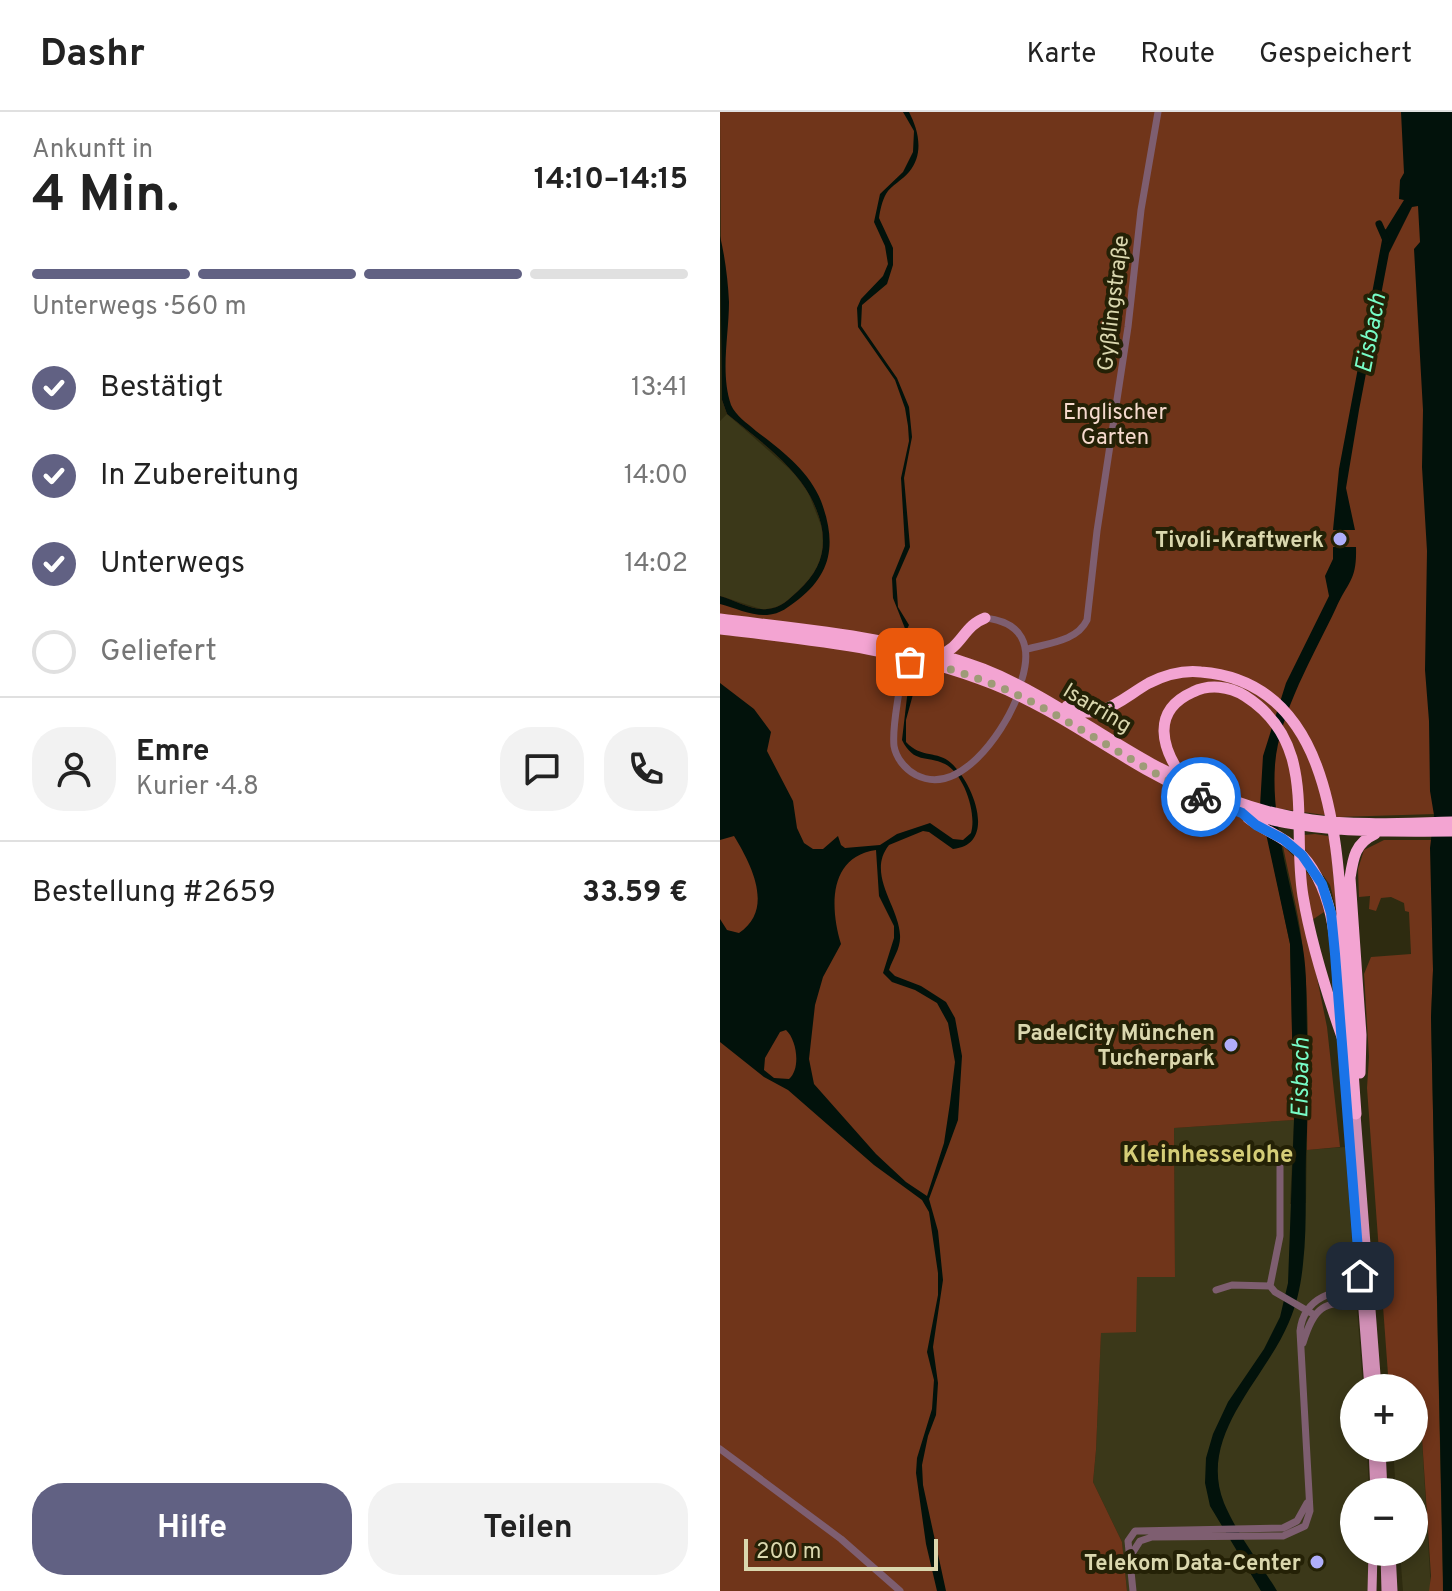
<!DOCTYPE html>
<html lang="de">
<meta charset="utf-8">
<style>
body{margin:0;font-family:Overpass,sans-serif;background:#f2f2f2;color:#222;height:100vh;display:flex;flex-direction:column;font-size:30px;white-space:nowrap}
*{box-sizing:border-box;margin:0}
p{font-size:26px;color:#767676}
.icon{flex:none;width:44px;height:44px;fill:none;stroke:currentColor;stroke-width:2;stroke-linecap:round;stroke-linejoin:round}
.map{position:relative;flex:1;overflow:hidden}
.panel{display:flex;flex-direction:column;background:#fff;width:720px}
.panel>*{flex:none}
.buttons{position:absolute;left:620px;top:1262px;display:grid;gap:16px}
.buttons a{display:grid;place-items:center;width:88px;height:88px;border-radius:50%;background:#fff;box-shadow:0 4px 12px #0003;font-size:40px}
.scale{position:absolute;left:24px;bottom:20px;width:194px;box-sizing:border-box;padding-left:8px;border:4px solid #dad7ae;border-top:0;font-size:22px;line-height:28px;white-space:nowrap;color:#dad7ae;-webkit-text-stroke:6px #242106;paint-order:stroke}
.pin{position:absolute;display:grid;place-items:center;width:68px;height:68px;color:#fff;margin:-34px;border-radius:16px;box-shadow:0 4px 12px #0006}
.courier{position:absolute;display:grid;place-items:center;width:80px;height:80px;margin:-40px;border:6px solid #1a73e8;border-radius:50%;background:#fff;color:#222;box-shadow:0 2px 10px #0007}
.summary em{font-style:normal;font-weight:700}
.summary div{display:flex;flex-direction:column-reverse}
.summary{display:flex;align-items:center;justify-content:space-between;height:136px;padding:0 32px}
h1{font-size:52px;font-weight:700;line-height:60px}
.bar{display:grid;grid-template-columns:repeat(4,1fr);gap:12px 8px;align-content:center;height:96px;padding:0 32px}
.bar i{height:10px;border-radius:6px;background:#e0e0e0}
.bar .on{background:#616183}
.bar p{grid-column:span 4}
.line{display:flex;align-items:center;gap:20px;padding:0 32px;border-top:2px solid #e0e0e0}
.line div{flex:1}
.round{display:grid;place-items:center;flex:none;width:84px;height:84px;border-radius:32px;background:#f2f2f2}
ol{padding:0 32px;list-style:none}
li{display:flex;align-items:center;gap:24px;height:88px}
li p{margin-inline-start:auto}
li .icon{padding:8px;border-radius:50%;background:#616183;color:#fff;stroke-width:4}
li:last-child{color:#767676}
li i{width:44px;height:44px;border:4px solid #e0e0e0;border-radius:50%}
.button{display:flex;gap:16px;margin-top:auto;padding:16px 32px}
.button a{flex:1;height:92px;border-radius:32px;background:#616183;color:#fff;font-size:32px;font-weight:700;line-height:92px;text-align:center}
.button a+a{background:#f2f2f2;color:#222}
header{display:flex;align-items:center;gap:48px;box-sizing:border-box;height:112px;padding:0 40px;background:#fff;border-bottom:2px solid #e0e0e0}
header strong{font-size:38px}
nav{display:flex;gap:44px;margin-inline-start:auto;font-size:28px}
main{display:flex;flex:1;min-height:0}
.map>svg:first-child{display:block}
.built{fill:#3b3819}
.green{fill:#70351a}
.water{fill:#02120b;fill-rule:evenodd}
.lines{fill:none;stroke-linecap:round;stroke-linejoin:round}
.canal{stroke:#02120b;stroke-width:7}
.minor{stroke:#7e5e70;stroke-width:7}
.major{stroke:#d190b6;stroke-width:9}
.highway{stroke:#f3a4d2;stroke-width:11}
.done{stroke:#9e9b77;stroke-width:8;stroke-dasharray:0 14.4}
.route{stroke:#1a73e8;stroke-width:10}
.poi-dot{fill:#afaefa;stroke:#242106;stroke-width:3}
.labels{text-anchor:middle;stroke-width:8;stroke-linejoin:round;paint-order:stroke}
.street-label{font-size:22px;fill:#dad7ae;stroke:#242106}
.park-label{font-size:22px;fill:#f6dace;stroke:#242106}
.poi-label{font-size:22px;font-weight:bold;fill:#dad7ae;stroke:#242106;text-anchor:end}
.water-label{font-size:24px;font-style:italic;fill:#77fcc6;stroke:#242106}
.neighbourhood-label{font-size:24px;font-weight:bold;fill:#d5cd77;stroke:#242106}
</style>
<header>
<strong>Dashr</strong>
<nav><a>Karte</a><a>Route</a><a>Gespeichert</a></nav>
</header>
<main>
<section class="panel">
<div class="summary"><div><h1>4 Min.</h1><p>Ankunft in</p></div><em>14:10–14:15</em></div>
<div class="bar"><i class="on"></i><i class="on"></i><i class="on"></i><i></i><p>Unterwegs · 560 m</p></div>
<ol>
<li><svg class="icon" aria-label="check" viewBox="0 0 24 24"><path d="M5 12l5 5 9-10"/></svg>Bestätigt<p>13:41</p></li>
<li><svg class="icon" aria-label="check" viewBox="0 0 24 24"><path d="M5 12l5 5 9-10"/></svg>In Zubereitung<p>14:00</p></li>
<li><svg class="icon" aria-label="check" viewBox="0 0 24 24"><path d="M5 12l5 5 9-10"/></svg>Unterwegs<p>14:02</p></li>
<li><i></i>Geliefert</li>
</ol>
<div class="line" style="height:144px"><a class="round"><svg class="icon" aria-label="person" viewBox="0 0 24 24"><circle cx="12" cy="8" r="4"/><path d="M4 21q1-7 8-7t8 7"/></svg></a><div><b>Emre</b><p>Kurier · 4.8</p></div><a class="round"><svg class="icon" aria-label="chat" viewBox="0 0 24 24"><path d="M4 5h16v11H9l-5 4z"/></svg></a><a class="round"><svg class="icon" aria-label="phone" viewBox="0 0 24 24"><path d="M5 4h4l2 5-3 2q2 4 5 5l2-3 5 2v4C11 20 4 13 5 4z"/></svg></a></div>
<div class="line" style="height:104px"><div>Bestellung #2659</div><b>33.59 €</b></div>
<div class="button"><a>Hilfe</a><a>Teilen</a></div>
</section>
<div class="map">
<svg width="732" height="1479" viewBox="0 0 732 1479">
<rect width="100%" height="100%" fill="#2e2b10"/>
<path class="built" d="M7,302L74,361L88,380L102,416L103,436L100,452L92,467L63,493L49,497H41L0,484V309Z
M574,1008L570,1092L586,1091L587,1038L625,1035L643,1276H634V1336H647L649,1380H634V1440H649L648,1479H407L402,1430L373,1370L376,1338L381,1220L417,1164L455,1165L454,1016Z
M700,1294L711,1479H683L680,1440H694V1380H676L673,1336H694V1295Z"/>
<path class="green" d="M0,0H686L701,94L715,702L618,705L541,694L570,832L574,1008L454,1016L455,1165H417L416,1220L381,1221L376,1338L373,1370L402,1430L407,1479H0V484C14,488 33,499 47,497C61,496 69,487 78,479C109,451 109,420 90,384C72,351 36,326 7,302L2,288Z
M595,722L608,724L610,728L617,800L610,773L584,736V723Z
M664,728H711L713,858L711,905L723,1479H709L711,1464L700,1295H694V1276H669L647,976L649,945L644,862L651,845L691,842L689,800L685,799L684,791L671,785L661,786L656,799L649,797L650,784L639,785L638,757L644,738Z
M563,734C582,751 601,775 604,800L586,812L607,915L620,1035L587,1038C587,969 591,899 582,830C578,798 569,766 563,734Z"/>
<path class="water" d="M183,0H189C199,19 204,42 189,60C183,68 171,73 166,82C162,89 160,99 159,106L173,136V153L167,172L142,193L141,214L177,266L189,295L192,325L184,366L190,435L176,467L178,495L189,513L186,519L173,486L172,466L185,434L181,366L189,329L188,314L185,296L175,268L138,215L137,196L141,187L163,164L168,152L165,134L154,110L160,82L183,60L193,40L194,19Z
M681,0H732V1479H723V1466L711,905L713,858L710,736L714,703L710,679L709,609L705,558L707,439L702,355L703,298L694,137L700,130L698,94L692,95L669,141L639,298L626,376L635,418H613L619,357L662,128L661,120L666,117L684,88L679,87L680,68L684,61Z
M0,124C5,145 8,168 9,190C9,223 0,261 11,293C16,304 27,311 36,319C61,338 89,359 101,389C116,429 113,460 79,487C68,495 61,502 47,503C32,504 15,496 0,492V484C14,488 33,499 47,497C61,496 69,487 78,479C109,451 109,420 90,384C72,351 36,326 7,302L2,288Z
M613,435H636C637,469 628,469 616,496C594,543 559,601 555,653C551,711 571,770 581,826C588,858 586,891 587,922C588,955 588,987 587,1019C584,1063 588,1108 583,1152C581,1172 577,1192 569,1210C545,1268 477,1323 504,1391C517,1422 540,1451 557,1479H541L490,1394L485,1371L486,1346L493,1322L508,1290L544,1237L560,1205L568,1171L574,1008L570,832L540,694L543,644L566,571L609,484L605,464L613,447Z
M194,563L198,564L186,608V630C202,647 217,638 231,651C253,670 278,733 233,737L209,720L203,719L169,733C146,762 179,794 180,823C181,836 173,846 169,858L175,864L201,874L226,890L235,906L242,944L238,1008L209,1087L218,1119L223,1168L213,1235L218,1271L216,1303L208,1324L202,1353L203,1373L226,1479H217L206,1432L196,1361L197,1346L212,1297L214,1268L207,1240L218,1183V1161L209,1100L202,1088L154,1053L68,978L44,965L0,930V807L7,818L19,821C55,797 31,752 14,724L0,728V571L34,597L51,620L47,639L73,689L77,716L84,731L93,737H103L118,724L121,733L125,736L160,733L177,722L210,711L233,727L243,728L251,721C257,701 244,662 225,652C206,643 194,652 182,628L187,585ZM156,738L159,784L174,814V826L163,861L172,870L195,878L217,891L228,911L235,950L230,991L224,1031L207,1084L186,1070L156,1042L94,972L89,947L95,893L103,865L121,832C110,796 108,745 156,738ZM66,918C77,928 81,957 69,967L54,966L44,958L45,946L60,920Z"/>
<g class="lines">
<path class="canal" d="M659,112L666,128"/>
<path class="minor" d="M265,506C303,510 312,534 302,567
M308,537C329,531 357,529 367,508L377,419L408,215L421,98L438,0
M180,571C178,591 172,615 174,634C176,646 185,657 196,663C239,685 282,622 296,588
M550,1174L560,1124V1055
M496,1178L512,1173L550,1174L555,1180L593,1202
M583,1231C596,1188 606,1192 647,1189
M0,1337L121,1427L180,1479
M411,1443L420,1429L432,1425L563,1424L585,1414L590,1399L580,1219C584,1184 614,1178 645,1176
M413,1479L408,1429L415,1419L563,1416L577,1409L587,1391"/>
<path class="major" d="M622,925L649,1276
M636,1002L657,1276
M653,1336L655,1380
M661,1336L663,1380
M671,1440L673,1479
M665,1442L666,1479
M652,1479L653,1440"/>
<path class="highway" d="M0,507C87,518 180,525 263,557C324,581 375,621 432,652C483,679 535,701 592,708C638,714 686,711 732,710
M0,517C92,528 187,537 273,572C328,594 376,629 427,658C538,720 609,720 732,719
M166,543L175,551L180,571
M219,543C242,536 243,514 265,506
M347,594C380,612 402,586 429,571C445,563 463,558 481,560C614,570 617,733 624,832C628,889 632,945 636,1002
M463,666C442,637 430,599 473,580C489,572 509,574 525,584C599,631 571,712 583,784C591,832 606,879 622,925
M528,706C543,718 562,724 576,737C621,779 616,851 620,908
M640,961L641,923L630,766C633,746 635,731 655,722"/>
</g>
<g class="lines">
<path class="done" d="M190,550L195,547C234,558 273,570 310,589C368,619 422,657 481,685"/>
<path class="route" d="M481,685L522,701L536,713L563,727L582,743L602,772L611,801L615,842L640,1164"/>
</g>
<g class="poi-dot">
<circle cx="620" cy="427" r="8"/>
<circle cx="511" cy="933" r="8"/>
<circle cx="597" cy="1450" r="8"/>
</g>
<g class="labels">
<g class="street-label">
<text transform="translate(392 191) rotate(-83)" y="8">Gyßlingstraße</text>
<text transform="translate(378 595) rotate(31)" y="8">Isarring</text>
</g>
<g class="park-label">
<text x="395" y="307">Englischer<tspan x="395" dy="25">Garten</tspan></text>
</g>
<g class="poi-label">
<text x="604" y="435">Tivoli-Kraftwerk</text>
<text x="495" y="928">PadelCity München<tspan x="495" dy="25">Tucherpark</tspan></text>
<text x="581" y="1458">Telekom Data-Center</text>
</g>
<g class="water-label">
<text transform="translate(650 221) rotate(-79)" y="8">Eisbach</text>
<text transform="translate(580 966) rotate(-89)" y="8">Eisbach</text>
</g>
<g class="neighbourhood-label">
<text x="488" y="1050">Kleinhesselohe</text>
</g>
</g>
</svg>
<div class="buttons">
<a>+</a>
<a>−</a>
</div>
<div class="scale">200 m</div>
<div class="pin" style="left:190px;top:550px;background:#ea580c"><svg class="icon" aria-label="bag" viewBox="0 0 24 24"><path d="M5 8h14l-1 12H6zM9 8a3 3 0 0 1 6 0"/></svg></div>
<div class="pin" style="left:640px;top:1164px;background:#1f2937"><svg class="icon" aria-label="home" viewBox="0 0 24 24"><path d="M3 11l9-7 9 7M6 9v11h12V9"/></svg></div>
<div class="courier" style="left:481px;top:685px"><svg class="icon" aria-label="bike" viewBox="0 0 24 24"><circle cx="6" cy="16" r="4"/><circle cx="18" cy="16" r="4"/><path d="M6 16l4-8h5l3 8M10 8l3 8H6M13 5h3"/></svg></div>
</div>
</main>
